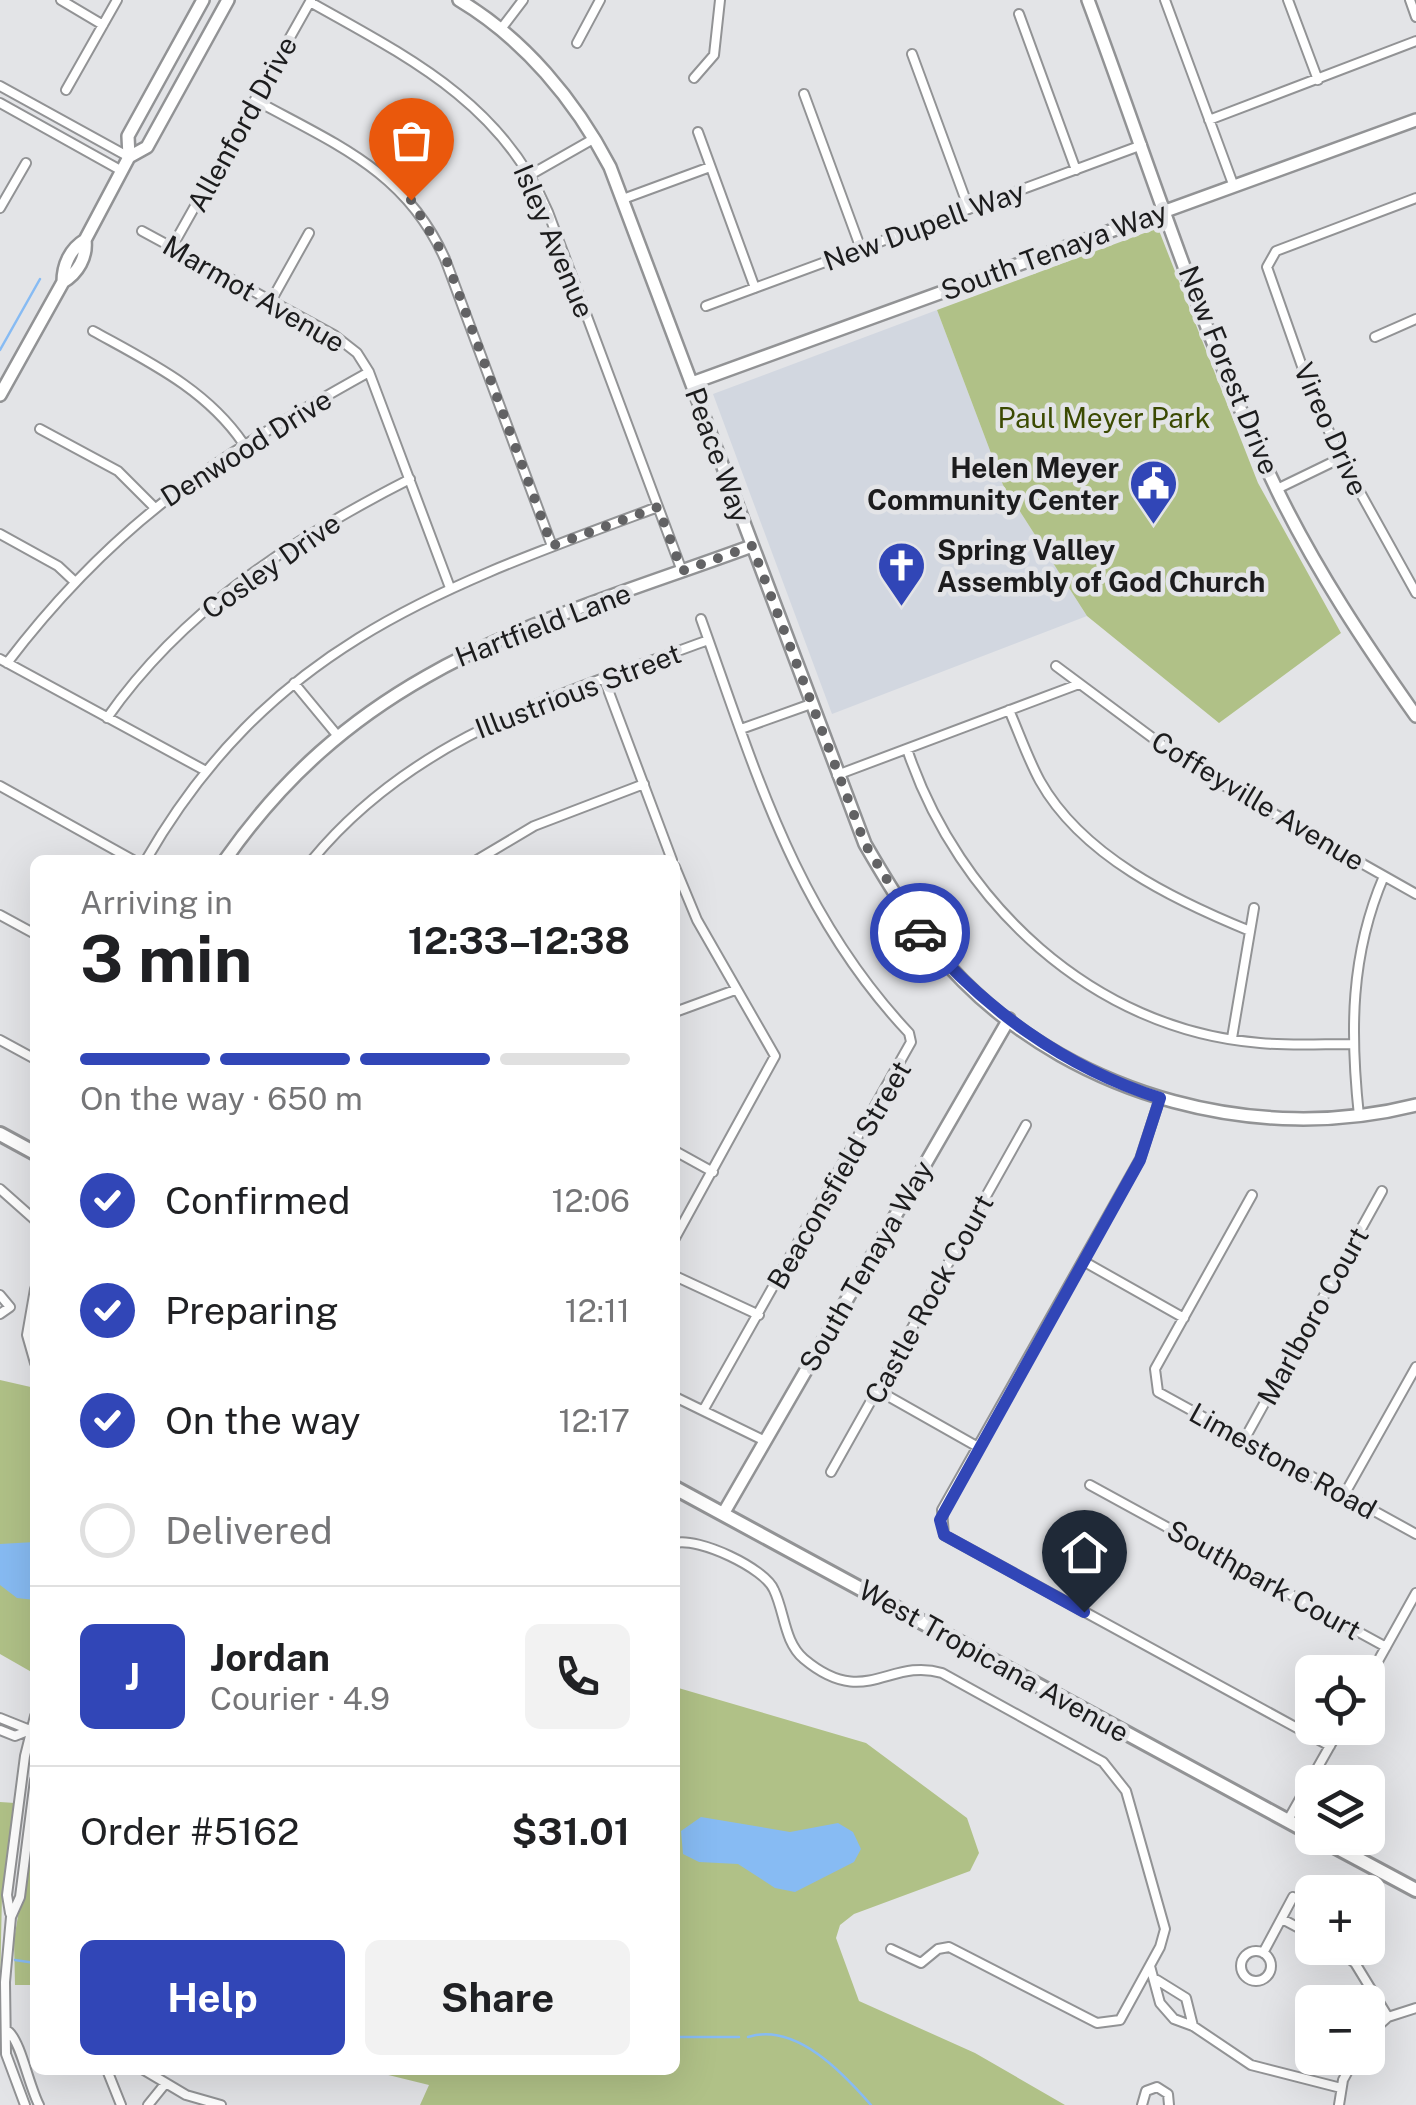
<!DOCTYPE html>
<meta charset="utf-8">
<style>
body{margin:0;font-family:"Public Sans",sans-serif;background:#f2f2f2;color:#202124;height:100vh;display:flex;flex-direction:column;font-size:38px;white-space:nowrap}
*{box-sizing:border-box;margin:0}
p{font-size:32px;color:#757577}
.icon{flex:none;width:55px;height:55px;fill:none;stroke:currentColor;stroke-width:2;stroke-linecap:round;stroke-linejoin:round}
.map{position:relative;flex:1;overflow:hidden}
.panel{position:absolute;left:30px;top:855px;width:650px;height:1220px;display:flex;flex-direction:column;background:#fff;border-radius:15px;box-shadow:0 10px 40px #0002}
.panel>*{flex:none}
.tools{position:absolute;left:1295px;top:1655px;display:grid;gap:20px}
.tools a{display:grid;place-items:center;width:90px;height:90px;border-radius:15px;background:#fff;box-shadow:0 10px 40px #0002;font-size:50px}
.pin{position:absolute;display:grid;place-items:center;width:85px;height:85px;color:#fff;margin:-102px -42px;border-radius:50% 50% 50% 0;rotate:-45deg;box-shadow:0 0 10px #0007}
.pin .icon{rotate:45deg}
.courier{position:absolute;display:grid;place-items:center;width:100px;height:100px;margin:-50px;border:8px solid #3146b7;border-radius:50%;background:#fff;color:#222;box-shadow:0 2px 12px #0007}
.overview em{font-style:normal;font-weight:700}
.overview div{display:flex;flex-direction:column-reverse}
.overview{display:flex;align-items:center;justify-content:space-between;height:170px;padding:0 50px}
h1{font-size:65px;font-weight:700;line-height:75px}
.bar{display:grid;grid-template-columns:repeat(4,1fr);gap:15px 10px;align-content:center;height:120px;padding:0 50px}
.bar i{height:12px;border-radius:8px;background:#e0e0e0}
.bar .on{background:#3146b7}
.bar p{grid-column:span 4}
.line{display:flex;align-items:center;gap:25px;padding:0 50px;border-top:2px solid #e0e0e0}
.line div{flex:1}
.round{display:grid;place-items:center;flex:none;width:105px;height:105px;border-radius:15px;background:#f2f2f2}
ol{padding:0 50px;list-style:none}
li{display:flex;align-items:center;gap:30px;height:110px}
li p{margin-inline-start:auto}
li .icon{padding:10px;border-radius:50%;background:#3146b7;color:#fff;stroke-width:4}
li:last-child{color:#757577}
li i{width:55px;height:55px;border:5px solid #e0e0e0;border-radius:50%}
.action{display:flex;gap:20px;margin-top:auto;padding:20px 50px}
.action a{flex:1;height:115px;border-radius:15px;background:#3146b7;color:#fff;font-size:40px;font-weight:700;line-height:115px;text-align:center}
.action a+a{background:#f2f2f2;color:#202124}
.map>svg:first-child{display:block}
.built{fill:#d2d7e0}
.green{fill:#b0c187}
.water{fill:#87bbf3}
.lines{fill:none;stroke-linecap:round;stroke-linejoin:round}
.stream{stroke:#87bbf3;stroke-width:2.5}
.street-casing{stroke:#929395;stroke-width:12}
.secondary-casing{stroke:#929395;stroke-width:16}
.primary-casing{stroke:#929395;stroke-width:18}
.street{stroke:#fff;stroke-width:8}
.secondary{stroke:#fff;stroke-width:11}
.primary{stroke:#fff;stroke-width:12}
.done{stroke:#626264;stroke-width:10;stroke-dasharray:0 18}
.route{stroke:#3146b7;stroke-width:12}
.labels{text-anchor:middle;stroke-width:9;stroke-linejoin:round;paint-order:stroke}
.street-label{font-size:28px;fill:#1c1c1d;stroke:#e3e4e7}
.park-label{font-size:28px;fill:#3b4a02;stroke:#e3e4e7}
.poi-label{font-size:28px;font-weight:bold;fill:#1c1c1d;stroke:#e3e4e7;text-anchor:end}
</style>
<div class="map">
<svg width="1416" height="2105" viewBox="0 0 1416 2105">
<rect width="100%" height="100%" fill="#e3e4e7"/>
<path class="built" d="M937,310L1003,485L1087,616L832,714L713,394Z"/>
<path class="green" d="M1158,228L1258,483L1341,633L1219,723L1087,616L1003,485L937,310Z
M0,1380L35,1388V1674L0,1654Z
M675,1687L866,1743L967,1818L979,1853L970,1871L854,1914L840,1925L836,1938L859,2001L975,2053L1065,2105H420L429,2085L368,2070H675Z
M0,1802L15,1803L2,1895L0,1986Z
M35,1814V1985H15L14,1940Z"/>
<path class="water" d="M35,1542V1600L17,1598L0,1585V1544Z
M701,1817L790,1832L838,1823L853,1832L861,1849L854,1862L795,1892L775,1888L738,1864L699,1862L683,1854L681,1831Z"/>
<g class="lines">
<path class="stream" d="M0,350L40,279
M15,1960L35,1963
M675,2037H739
M748,2037C796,2022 844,2074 871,2105"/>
<defs>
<path id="street" d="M61,0L103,25
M1165,0L1233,184
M1288,0L1318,80
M1410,0L1416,17
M310,2C408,57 502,103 548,212L682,571
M1019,14L1076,170
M501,29L523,0
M577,43L600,0
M912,54L969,209
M694,78L714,55L720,0
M0,86L129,157
M66,90L117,0
M804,94L861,249
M255,100C335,144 406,171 445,259L552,546
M0,103L122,171
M1209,120L1416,41
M698,132L755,288
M530,175L595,138
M1416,198L1276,251L1267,267L1310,389L1341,458L1416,593
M623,199L710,167
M0,208L26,163
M142,231L334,335L357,353L369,372L449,585
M172,247L311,0
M271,301L309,233
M706,306L1142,145
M93,331C149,362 206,389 243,443
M1375,337L1416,319
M40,429L118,471L153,506
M1277,489L1341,458
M0,534L58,566L74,581
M701,619C756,772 795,912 909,1033L911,1042L704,1409
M0,659L206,771
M7,663C116,520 215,458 369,372
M1056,666L1193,768L1416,894
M604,679L672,860
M294,683L337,735
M1009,710C1019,733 1028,759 1040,781C1082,856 1174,900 1250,931
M107,718C183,609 294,538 410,479
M741,729L811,704
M907,749C958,902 1093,1030 1260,1043C1290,1046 1321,1044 1352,1044
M837,775L1079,684
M0,786L133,860
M146,860C270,645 439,588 658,507
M312,860C416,734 561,695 708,640
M477,860L534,826L644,784
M675,867L697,920L775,1056L675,1238
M0,915L35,934
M675,1012L735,990
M1232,1038L1254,908
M0,1040L35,1059
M1160,1098L1140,1159L942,1510L944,1535L1330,1746
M1359,1116C1350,1032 1350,955 1384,876
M675,1151L713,1172
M0,1189L35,1220
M1252,1195L1155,1369L1158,1392L1416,1534
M1083,1261L1184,1318
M675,1276L759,1315
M35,1289L27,1335L35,1363
M0,1295L10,1307L0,1314
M879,1391L978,1447
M675,1397L765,1441
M1244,1440L1382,1191
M831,1472L1026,1125
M1090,1485L1386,1647
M1344,1495L1416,1367
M675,1543C698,1537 765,1568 774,1590C785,1613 784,1642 804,1659C865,1710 889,1657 942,1673L1103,1762L1126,1791L1165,1929L1160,1947L1120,2020L1097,2023L949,1947L938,1949L921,1963L891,1949
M1368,1679L1416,1593
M0,1718L30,1730
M0,1730L15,1736L30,1730
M1288,1820L1340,1728
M10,1913L7,1895L25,1756L35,1716
M1284,1920L1312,1935
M1336,1948L1355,1963L1388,2017
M1241 1966a15 15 0 1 1 30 0a15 15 0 1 1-30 0Z
M1263,1953L1293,1897
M1150,1966L1160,2003L1174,2019L1193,2026L1251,2065L1341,2088
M1157,1980L1186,1998L1193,2026
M9,2032C21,2043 29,2086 39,2105
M1368,2035L1388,2017L1416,2008
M107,2070L121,2105
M144,2070L186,2095L221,2105
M25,2105L6,2054L5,1982L11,1917L20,1897L35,1780
M148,2105L165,2084
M1142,2105L1146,2091L1157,2087L1168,2094L1169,2105
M1339,2105L1343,2080L1355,2058"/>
<path id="secondary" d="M459,0C524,39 575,100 610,167L865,844C894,894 922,940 963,981C1078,1097 1259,1145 1416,1105
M1088,0C1149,163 1201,333 1277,490C1316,570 1365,644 1416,716
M129,157L147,147L228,0
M63,282C63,265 70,249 85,240
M692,383L1416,120
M0,395L63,282C78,273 87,257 85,240L129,157L128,136L203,0
M225,860C363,663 539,624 752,546
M723,1514L1009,1019"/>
<path id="primary" d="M0,1134L35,1153
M675,1488L1312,1834
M1319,1838L1416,1890"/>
</defs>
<use href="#street" class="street-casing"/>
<use href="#secondary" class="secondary-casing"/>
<use href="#primary" class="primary-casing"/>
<use href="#street" class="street"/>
<use href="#secondary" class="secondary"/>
<use href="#primary" class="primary"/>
</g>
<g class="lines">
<path class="done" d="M411,200L446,259L552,546L658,507L682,571L752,546L865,844L920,933"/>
<path class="route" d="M920,933C983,1008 1065,1068 1160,1098L1140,1160L940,1520L944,1535L1084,1612"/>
</g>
<defs>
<symbol id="civic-pin" viewBox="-11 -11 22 30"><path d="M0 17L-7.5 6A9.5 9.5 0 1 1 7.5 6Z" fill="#3146b7" stroke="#e3e4e7"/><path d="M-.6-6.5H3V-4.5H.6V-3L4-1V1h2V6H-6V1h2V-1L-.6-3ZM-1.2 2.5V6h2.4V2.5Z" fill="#fff"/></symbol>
<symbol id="church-pin" viewBox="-11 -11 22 30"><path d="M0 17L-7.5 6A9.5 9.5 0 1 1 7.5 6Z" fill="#3146b7" stroke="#e3e4e7"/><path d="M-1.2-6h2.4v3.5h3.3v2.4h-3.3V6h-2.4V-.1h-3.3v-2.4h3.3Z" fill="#fff"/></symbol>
</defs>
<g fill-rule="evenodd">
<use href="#civic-pin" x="1126" y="456" width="55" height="75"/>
<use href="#church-pin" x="874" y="538" width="55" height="75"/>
</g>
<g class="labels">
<g class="street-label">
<text transform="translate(242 124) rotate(-61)" y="10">Allenford Drive</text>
<text transform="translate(924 226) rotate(-20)" y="10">New Dupell Way</text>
<text transform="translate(554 241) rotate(67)" y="10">Isley Avenue</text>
<text transform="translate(1054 251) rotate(-20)" y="10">South Tenaya Way</text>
<text transform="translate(254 294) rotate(30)" y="10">Marmot Avenue</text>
<text transform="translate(1229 370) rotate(68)" y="10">New Forest Drive</text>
<text transform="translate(1331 429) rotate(66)" y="10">Vireo Drive</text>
<text transform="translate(246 448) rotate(-32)" y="10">Denwood Drive</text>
<text transform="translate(718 455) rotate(70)" y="10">Peace Way</text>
<text transform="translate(271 566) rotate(-35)" y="10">Cosley Drive</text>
<text transform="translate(543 625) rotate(-21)" y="10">Hartfield Lane</text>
<text transform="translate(578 691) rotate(-21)" y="10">Illustrious Street</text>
<text transform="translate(1258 801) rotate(31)" y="10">Coffeyville Avenue</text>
<text transform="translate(839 1175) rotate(-60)" y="10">Beaconsfield Street</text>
<text transform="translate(866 1266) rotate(-60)" y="10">South Tenaya Way</text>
<text transform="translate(929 1299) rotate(-61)" y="10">Castle Rock Court</text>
<text transform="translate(1313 1316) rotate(-61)" y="10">Marlboro Court</text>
<text transform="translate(1283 1461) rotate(29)" y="10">Limestone Road</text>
<text transform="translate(1264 1580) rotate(29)" y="10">Southpark Court</text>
<text transform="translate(994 1661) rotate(29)" y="10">West Tropicana Avenue</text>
</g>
<g class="park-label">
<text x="1104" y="428">Paul Meyer Park</text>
</g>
<g class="poi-label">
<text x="1119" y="478">Helen Meyer<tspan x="1119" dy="32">Community Center</tspan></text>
<text x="937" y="560" text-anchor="start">Spring Valley<tspan x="937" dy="32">Assembly of God Church</tspan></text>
</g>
</g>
</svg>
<div class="tools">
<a><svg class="icon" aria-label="locate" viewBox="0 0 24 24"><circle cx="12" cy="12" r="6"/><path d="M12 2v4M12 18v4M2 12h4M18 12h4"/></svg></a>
<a><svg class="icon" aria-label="layers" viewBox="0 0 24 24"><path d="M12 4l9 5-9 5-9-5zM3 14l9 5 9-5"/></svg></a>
<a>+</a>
<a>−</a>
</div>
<div class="pin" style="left:411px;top:200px;background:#ea580c"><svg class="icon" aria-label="bag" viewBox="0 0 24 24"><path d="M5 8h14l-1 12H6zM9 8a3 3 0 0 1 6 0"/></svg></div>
<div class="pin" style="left:1084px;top:1612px;background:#1f2937"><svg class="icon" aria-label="home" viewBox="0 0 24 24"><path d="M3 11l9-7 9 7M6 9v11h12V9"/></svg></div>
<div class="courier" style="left:920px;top:933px"><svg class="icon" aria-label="car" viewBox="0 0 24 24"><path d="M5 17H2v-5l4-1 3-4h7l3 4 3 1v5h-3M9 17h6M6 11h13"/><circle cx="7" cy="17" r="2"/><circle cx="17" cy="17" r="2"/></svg></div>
<section class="panel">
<div class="overview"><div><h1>3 min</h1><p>Arriving in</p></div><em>12:33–12:38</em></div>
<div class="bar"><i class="on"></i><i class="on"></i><i class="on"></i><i></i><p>On the way · 650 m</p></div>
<ol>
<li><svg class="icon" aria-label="check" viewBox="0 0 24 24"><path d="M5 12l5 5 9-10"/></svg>Confirmed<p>12:06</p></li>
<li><svg class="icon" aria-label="check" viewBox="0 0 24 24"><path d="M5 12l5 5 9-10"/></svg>Preparing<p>12:11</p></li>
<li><svg class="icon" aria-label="check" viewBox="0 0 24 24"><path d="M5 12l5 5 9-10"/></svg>On the way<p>12:17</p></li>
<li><i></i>Delivered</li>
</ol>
<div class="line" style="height:180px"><b class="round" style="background:#3146b7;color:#fff">J</b><div><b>Jordan</b><p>Courier · 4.9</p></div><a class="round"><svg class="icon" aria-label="phone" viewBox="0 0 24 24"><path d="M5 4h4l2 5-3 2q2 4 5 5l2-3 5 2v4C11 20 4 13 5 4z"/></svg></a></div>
<div class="line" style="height:130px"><div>Order #5162</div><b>$31.01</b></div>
<div class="action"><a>Help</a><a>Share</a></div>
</section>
</div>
